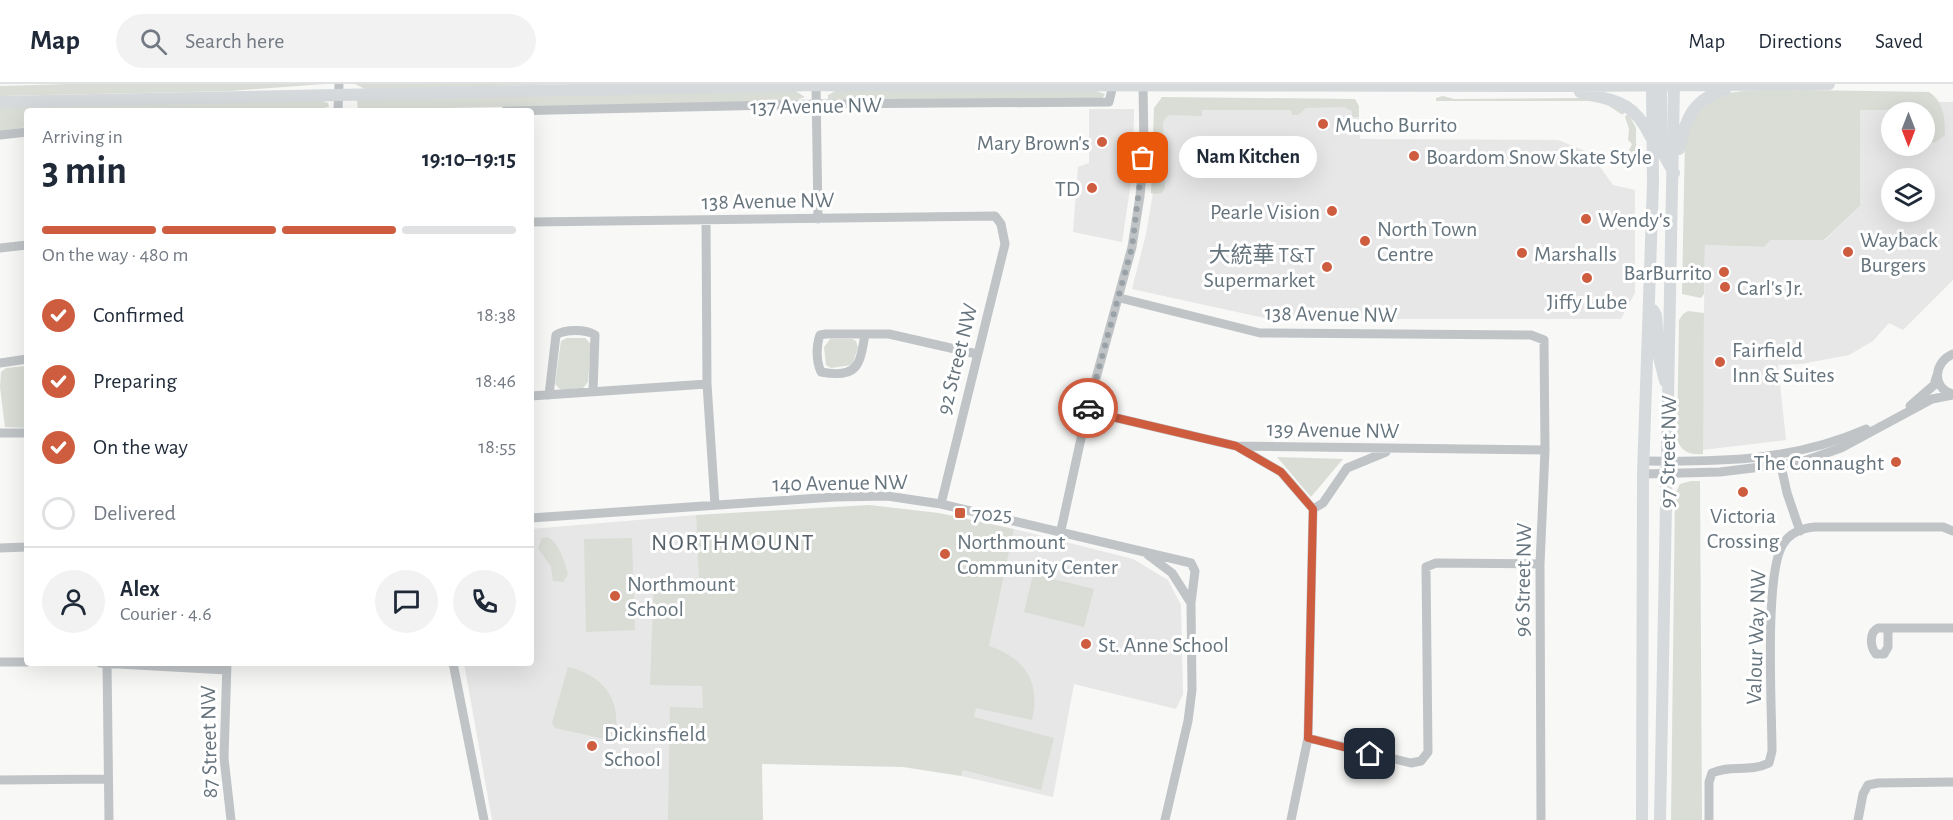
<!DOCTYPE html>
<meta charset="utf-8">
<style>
body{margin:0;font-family:"Alegreya Sans","Noto Sans SC",sans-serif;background:#f2f2f3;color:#1f2937;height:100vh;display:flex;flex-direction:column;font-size:22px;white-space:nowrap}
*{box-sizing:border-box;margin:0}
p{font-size:20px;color:#747a83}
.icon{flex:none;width:33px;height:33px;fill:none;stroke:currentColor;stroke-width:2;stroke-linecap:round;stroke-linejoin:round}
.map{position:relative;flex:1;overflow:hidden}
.panel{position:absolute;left:24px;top:24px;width:510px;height:558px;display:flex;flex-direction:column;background:#fff;border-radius:6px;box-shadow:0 6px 24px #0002}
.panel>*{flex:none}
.needle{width:39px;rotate:180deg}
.tools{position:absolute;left:1881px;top:18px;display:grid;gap:12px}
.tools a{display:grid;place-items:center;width:54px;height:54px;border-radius:50%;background:#fff;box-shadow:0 6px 24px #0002;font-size:30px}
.pin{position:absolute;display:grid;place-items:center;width:51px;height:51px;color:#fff;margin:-26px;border-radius:12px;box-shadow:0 3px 9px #0006}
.courier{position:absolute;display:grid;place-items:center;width:60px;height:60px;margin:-30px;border:4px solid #ce5d40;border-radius:50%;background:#fff;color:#222;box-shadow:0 2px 8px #0007}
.bubble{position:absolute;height:42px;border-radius:21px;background:#fff;box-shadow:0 6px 24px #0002;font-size:20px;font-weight:700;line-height:42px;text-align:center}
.headline em{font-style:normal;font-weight:700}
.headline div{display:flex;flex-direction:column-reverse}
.headline{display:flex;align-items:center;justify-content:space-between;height:102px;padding:0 18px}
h1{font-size:39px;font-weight:700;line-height:45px}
.bar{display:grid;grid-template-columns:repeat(4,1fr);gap:9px 6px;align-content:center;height:72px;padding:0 18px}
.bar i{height:8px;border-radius:4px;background:#e0e1e3}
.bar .on{background:#ce5d40}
.bar p{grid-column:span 4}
.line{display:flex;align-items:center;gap:15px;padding:0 18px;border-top:2px solid #e0e1e3}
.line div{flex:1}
.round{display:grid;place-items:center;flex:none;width:63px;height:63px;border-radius:32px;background:#f2f2f3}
ol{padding:0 18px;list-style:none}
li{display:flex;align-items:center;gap:18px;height:66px}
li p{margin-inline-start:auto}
li .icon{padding:6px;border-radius:50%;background:#ce5d40;color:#fff;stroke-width:4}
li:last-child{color:#747a83}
li i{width:33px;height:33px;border:3px solid #e0e1e3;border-radius:50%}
header{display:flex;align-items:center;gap:36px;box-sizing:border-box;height:84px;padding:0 30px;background:#fff;border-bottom:2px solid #e0e1e3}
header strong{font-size:28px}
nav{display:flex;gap:33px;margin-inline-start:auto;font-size:21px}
.search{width:420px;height:54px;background:#f2f2f3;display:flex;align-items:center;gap:15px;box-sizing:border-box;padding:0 21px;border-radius:33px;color:#747a83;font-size:22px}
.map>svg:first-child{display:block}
.built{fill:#e6e7e6;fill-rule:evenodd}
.green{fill:#d9ddd6}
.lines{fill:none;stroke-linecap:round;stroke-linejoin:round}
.minor{stroke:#c0c4c7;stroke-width:9}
.major{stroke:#d6dadd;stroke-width:12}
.done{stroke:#99a2a7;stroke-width:6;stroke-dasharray:0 10.8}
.route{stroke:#ce5d40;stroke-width:8}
.poi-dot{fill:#ce5d40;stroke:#fff;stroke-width:2}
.labels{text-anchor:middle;stroke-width:6;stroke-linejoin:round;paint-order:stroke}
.street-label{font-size:22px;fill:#66747d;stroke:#fff}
.poi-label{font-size:22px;fill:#66747d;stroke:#fff;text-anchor:start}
.neighbourhood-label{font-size:24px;letter-spacing:1.5px;fill:#58626a;stroke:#fff}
</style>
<header>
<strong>Map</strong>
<div class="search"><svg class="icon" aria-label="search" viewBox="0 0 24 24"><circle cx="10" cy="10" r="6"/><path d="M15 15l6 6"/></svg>Search here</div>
<nav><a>Map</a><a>Directions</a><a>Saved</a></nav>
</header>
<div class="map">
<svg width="1953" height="736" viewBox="0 0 1953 736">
<rect width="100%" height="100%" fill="#f8f8f6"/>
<path class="built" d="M1860,18H1953V196L1903,246L1889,239L1873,257L1849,271L1801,280L1778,281L1786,356L1702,366L1705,161L1764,163L1771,156H1825L1860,122ZM1892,28H1924V62H1892ZM1892,94H1924V128H1892Z
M1358,21L1360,55L1558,56L1590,69L1613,101L1635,106V209L1621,235H1269L1132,205L1146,150L1155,97V27Z
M1089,25H1134L1133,85L1122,158L1073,148L1078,83L1089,79Z
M696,431L709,736H492L464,579H531V445Z
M1014,445L1133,475L1168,496L1181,521L1183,610L1176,625L1074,600L1053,713L961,692Z"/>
<path class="green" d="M67,0H324L231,7L0,12V2Z
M355,0H572L365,5Z
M794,6L805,13L794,17L358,26L357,16Z
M837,6H1093L1105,10L1102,15H828V11Z
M1806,6L1929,8C1944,18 1945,34 1945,51L1934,59L1929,56L1930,32L1926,26H1860V122L1824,156H1771L1764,163L1705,161L1704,210L1701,214L1682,210L1685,53C1689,40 1695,24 1707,17C1731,2 1778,7 1806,6Z
M1443,12L1454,15L1584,14L1625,24L1624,30H1621L1606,20L1589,17H1436V14Z
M1162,13L1355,15L1359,22V33H1352V27L1344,23L1306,24L1298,31H1292L1291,26H1202V32L1168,31L1163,38L1165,104L1162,109L1154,110L1151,109L1154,24Z
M319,16L328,19L329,23L307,27H27V43L0,47V23Z
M1628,29L1636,44V80L1631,82L1622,76V69L1627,71L1632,60L1628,56L1629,45L1625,33Z
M1688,227L1704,229L1703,370C1690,371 1681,368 1677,355L1679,236L1683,230Z
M567,254H585L591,260L588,298L583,304L561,306L555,300L561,257Z
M830,255H852L856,257L858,264L852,281L831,284L826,281L824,263Z
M27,282V344L5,343L0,303L1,288L6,284Z
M1277,373L1343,375L1311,413Z
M1691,397H1700L1702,736H1671L1675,410L1680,400Z
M869,421L939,429L1014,445L989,562C1025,574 1041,598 1032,636L976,624L974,633L1054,654L1041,706L963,686L961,692L903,683L762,680L763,736H668L670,623L703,624L702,602L650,601L654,496L699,502L696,431Z
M547,453C559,457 565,479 568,490L563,498L553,497L551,483L538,464L542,454Z
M632,454L635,546L586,548L584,455Z
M1033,490L1094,505L1084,543L1024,528Z
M568,583C606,592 623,618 614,657L555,644L552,639Z"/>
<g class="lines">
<path class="minor" d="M816,0L818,135
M338,27L339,0
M505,27L817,20L1109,18L1113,1
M0,51L27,48
M706,136L707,300L715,421
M531,138L995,132L1001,140L1005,160L941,420
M0,164L27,161
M1120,214L1260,249L1531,251L1544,256L1545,366L1540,480L1541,736
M865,250C860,281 858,295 821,288C816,277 816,262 820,251L826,250H889L977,270
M0,279L27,275
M1952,310C1931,303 1934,278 1953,270
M549,311L556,251C565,245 586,245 595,251L593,307
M531,312L707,300
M1910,322L1934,301L1937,291
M1087,327L1236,362L1545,366
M0,349H27
M1238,363L1281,388L1313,425L1308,654L1291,736
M1644,377C1722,378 1793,377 1866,345
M1780,377L1787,409L1800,447
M1643,390L1720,388L1801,378L1841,364L1932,315L1953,311
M1313,425L1323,419L1347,384L1386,368
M531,434L834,413L887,412L941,420L1191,479L1195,487L1191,519L1192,606L1188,637L1165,736
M1061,446L1087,327L1132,163L1140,112L1144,65L1143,0
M0,464L27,463
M1148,471L1172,489L1191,519
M1888,544V563L1884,570H1876C1870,563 1869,548 1878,544H1953
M0,578H27
M100,579L226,586
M107,579L109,736
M227,579L224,674L231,736
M453,579L484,736
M1308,654L1411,679L1421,677L1428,668L1426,483L1436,479L1540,480
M0,696L107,695
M1709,736V698L1712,689C1730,680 1749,689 1769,679L1772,667C1772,626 1764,490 1783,460C1790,449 1803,444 1815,443H1943L1953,447
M1858,736L1863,710L1868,701L1878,699L1953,698"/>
<path class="major" d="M1661,0V66L1674,89
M1580,8C1614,17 1633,16 1650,52
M0,18L816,1L1568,2L1829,0
M1679,65C1685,35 1694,14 1725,6
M1653,226L1656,231L1659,273L1665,297
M1642,736L1643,390L1653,99L1652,0
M1660,736L1674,0"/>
</g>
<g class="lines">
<path class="done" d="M1088,324L1132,163L1143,74"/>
<path class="route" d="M1088,324L1087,327L1236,362L1281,388L1313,425L1308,654L1370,670"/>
</g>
<g class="poi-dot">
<circle cx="1323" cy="40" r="6"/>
<circle cx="1102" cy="58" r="6"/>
<circle cx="1414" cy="72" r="6"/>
<circle cx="1092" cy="104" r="6"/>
<circle cx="1332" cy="127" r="6"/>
<circle cx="1586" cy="135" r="6"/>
<circle cx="1365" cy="157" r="6"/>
<circle cx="1848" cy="168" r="6"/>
<circle cx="1522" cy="169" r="6"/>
<circle cx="1327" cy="183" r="6"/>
<circle cx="1724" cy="188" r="6"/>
<circle cx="1587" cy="194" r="6"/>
<circle cx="1725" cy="203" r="6"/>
<circle cx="1720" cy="278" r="6"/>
<circle cx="1896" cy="378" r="6"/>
<circle cx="1743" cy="408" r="6"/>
<rect x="954" y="423" width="12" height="12" rx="3"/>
<circle cx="945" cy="470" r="6"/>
<circle cx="615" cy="512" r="6"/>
<circle cx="1086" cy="560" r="6"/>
<circle cx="592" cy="662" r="6"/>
</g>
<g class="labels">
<g class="street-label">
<text transform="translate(816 21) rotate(-1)" y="8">137 Avenue NW</text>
<text transform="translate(768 116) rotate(-1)" y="8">138 Avenue NW</text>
<text transform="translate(1331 229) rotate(1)" y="8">138 Avenue NW</text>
<text transform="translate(956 275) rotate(-76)" y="8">92 Street NW</text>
<text transform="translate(1333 345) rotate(1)" y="8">139 Avenue NW</text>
<text transform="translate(1667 368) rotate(-89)" y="8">97 Street NW</text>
<text transform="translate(840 398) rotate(-1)" y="8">140 Avenue NW</text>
<text transform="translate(1522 496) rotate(-89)" y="8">96 Street NW</text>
<text transform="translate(1755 553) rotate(-88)" y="8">Valour Way NW</text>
<text transform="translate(208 658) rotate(-91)" y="8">87 Street NW</text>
</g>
<g class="poi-label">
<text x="1335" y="48">Mucho Burrito</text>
<text x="1090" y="66" text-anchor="end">Mary Brown's</text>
<text x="1426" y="80">Boardom Snow Skate Style</text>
<text x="1080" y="112" text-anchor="end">TD</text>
<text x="1320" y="135" text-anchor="end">Pearle Vision</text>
<text x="1598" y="143">Wendy's</text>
<text x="1377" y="152">North Town<tspan x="1377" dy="25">Centre</tspan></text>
<text x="1860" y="163">Wayback<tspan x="1860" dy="25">Burgers</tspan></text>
<text x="1534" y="177">Marshalls</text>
<text x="1315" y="178" text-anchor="end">大統華 T&amp;T<tspan x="1315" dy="25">Supermarket</tspan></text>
<text x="1712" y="196" text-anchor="end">BarBurrito</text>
<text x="1737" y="211">Carl's Jr.</text>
<text x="1587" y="225" text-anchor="middle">Jiffy Lube</text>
<text x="1732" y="273">Fairfield<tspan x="1732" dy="25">Inn &amp; Suites</tspan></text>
<text x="1884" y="386" text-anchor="end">The Connaught</text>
<text x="972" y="437">7025</text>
<text x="1743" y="439" text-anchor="middle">Victoria<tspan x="1743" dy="25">Crossing</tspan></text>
<text x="957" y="465">Northmount<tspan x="957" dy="25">Community Center</tspan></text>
<text x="627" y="507">Northmount<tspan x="627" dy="25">School</tspan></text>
<text x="1098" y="568">St. Anne School</text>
<text x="604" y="657">Dickinsfield<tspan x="604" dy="25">School</tspan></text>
</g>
<g class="neighbourhood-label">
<text x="733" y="466">NORTHMOUNT</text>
</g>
</g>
</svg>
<div class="tools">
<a><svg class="needle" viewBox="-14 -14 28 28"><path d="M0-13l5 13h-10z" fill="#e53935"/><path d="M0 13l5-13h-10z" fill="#747a83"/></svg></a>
<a><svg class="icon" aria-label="layers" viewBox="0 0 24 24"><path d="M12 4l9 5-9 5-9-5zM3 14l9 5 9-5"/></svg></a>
</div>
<div class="pin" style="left:1143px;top:74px;background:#ea580c"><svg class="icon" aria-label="bag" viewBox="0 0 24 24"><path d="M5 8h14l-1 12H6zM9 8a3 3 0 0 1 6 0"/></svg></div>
<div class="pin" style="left:1370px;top:670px;background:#1f2937"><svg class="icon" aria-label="home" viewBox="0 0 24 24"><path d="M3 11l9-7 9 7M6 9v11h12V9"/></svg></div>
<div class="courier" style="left:1088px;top:324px"><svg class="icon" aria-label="car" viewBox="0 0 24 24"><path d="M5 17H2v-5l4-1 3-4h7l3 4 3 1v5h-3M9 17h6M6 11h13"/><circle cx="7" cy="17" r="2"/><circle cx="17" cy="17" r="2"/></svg></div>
<div class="bubble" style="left:1179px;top:52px;width:138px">Nam Kitchen</div>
<section class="panel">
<div class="headline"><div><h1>3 min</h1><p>Arriving in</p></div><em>19:10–19:15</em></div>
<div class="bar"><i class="on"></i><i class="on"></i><i class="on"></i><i></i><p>On the way · 480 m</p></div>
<ol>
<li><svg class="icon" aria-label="check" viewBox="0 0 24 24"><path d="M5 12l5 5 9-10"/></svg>Confirmed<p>18:38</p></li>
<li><svg class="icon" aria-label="check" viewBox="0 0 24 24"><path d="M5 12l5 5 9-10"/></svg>Preparing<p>18:46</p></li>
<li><svg class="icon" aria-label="check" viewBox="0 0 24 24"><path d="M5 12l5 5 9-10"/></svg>On the way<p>18:55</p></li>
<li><i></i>Delivered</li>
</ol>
<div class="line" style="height:108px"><a class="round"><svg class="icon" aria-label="person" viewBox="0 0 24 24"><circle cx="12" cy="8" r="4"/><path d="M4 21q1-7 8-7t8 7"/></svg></a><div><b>Alex</b><p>Courier · 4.6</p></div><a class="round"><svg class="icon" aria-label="chat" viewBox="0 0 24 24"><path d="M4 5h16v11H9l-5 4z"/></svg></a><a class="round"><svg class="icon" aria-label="phone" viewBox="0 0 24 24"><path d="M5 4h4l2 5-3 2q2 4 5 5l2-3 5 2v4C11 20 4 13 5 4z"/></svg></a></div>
</section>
</div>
